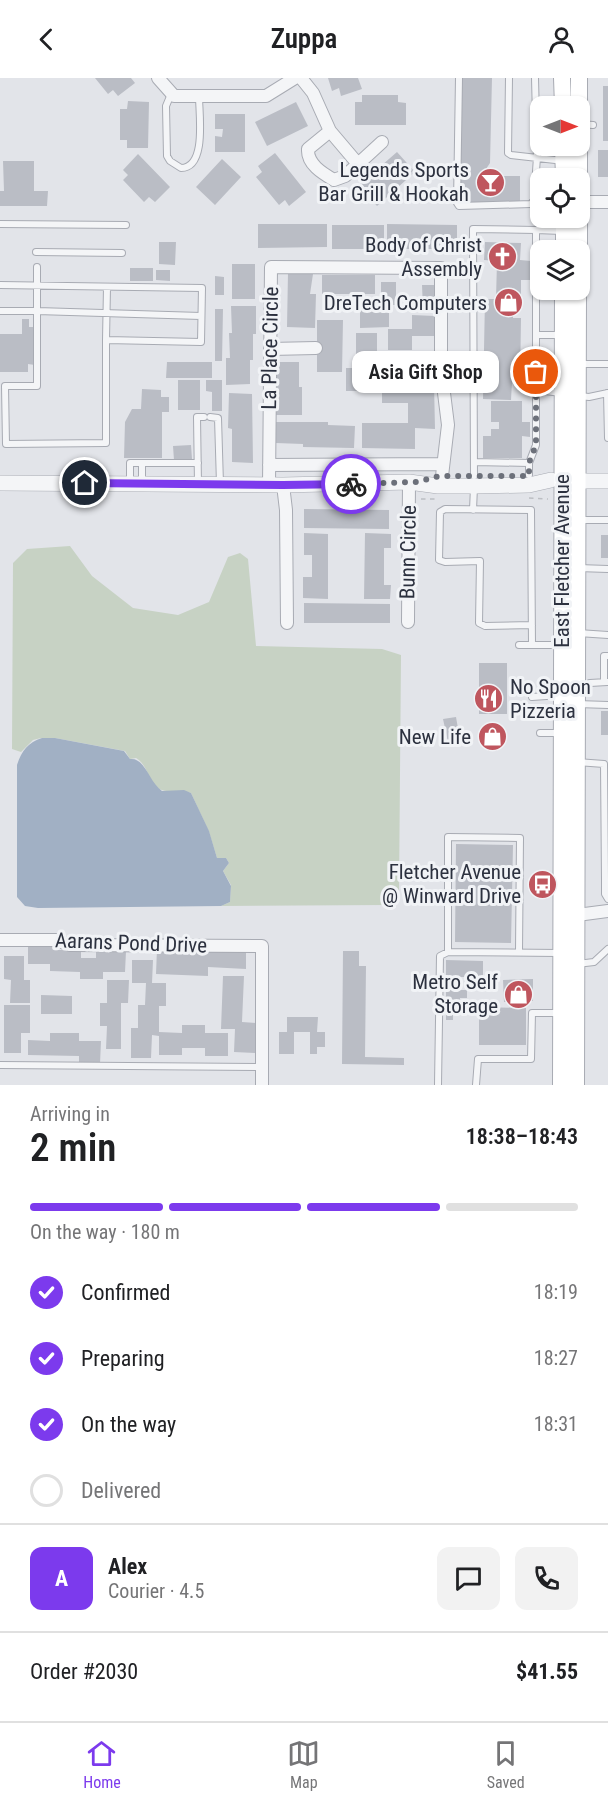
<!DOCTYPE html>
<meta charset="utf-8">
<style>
body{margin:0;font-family:"Roboto Condensed",sans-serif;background:#f2f2f2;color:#202124;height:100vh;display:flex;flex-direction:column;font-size:22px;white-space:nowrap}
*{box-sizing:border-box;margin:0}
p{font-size:20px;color:#757577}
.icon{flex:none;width:33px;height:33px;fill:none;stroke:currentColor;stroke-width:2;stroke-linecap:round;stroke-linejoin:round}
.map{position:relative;height:1007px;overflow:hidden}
.details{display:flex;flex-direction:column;background:#fff;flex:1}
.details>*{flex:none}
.needle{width:39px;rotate:90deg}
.buttons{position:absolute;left:530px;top:18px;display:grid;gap:12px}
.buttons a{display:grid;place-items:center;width:60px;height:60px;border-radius:12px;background:#fff;box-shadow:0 2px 4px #0004;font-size:30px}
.pin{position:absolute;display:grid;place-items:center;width:51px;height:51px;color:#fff;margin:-26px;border:3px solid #fff;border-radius:50%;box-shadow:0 2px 6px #0007}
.courier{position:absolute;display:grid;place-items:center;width:60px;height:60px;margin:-30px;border:4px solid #7c3aed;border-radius:50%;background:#fff;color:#222;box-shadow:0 2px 8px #0007}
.bubble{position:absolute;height:42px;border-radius:12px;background:#fff;box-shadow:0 2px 4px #0004;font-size:20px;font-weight:600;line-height:42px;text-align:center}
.overview em{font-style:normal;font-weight:600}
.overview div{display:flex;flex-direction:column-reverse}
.overview{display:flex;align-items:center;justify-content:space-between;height:102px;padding:0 30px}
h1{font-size:39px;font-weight:600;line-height:45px}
.bar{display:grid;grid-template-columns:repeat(4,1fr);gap:9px 6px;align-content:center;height:72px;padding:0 30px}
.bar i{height:8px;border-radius:4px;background:#e0e0e0}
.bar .current{background:#7c3aed}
.bar p{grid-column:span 4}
.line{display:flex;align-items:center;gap:15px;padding:0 30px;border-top:2px solid #e0e0e0}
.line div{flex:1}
.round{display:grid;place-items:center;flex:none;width:63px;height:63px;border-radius:12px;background:#f2f2f2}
ol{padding:0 30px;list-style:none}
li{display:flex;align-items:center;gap:18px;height:66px}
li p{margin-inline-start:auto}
li .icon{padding:6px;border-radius:50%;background:#7c3aed;color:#fff;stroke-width:4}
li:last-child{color:#757577}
li i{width:33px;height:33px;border:3px solid #e0e0e0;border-radius:50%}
header{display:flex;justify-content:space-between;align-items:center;height:78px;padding:0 30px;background:#fff;font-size:27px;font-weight:600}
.tabs{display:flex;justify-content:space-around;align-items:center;height:84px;border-top:2px solid #e0e0e0;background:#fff;font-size:16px;color:#757577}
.tabs a{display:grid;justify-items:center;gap:3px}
.tabs .current{color:#7c3aed}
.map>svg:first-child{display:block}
.green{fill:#c7d2c4}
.water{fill:#a1b0c4}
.building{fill:#babdc5}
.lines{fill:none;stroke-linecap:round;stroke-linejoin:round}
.service-casing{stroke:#a8abb3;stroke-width:8}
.minor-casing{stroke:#a8abb3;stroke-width:14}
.tertiary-casing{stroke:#a8abb3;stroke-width:16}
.secondary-casing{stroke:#a8abb3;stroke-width:18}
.path{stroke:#bcbec3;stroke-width:1.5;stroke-dasharray:4.5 4.5;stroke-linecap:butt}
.service{stroke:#f4f5f7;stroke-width:6}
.minor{stroke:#f4f5f7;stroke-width:12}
.tertiary{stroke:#f4f5f7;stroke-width:15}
.secondary{stroke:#fff;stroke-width:16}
.done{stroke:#6c707a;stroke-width:6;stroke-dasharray:0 10.8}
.route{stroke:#7c3aed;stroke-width:8}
.labels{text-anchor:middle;stroke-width:6;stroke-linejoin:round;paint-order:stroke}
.poi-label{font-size:21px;fill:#2c313f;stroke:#f1f3f6;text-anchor:end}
.street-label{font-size:21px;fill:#2c313f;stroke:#f1f3f6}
</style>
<header><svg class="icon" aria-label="back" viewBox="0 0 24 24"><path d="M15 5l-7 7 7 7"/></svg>Zuppa<svg class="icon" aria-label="person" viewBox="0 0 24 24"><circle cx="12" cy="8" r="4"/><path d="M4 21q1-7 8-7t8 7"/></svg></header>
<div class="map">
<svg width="608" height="1007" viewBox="0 0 608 1007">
<rect width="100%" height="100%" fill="#e2e4e9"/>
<path class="green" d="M70,468L92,498L133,530L178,537L209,524L228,479L240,475L248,481L256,568L382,571L401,577L399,815L387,827L221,828L230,824L231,807L223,793L229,785L226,780H217L209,754L191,715C181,711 165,716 158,710C148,702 147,686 136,680L130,681L125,673L55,660H41L33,662L21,674L12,671L13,485L27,471Z"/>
<path class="water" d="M42,660H55L124,673L130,681C145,679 149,704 162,713L184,712L191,715L209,753L217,780H226L229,785L223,793L231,808L230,824L221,828L38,830L25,828L17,819V687C21,674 28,664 42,660Z"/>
<path class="building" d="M95,0H131L135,5L118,18L113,12L108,16Z
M328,0H358L362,11L341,18L339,10L332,13Z
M462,0H492L490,85L484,94V99L487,102H494L497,98H520V124H460Z
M603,8H608V63H603Z
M362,17H398V24L406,25V47H355V24H362Z
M128,23L149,24L148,70H127V62H120V31H127Z
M296,24L308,48L267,68L255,44Z
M215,36H245V74H215V58L222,59L223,51H215Z
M598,72H608V99H598Z
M397,74L415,94L377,128L359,107Z
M275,75L306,114L289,128L285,122L279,127L256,99L262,94L258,88Z
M138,76L170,109L155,124L149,119L144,124L123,102L128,97L123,92Z
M222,81L241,99L215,127L196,109Z
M3,83H34V113H48L47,128H0V113H4Z
M258,146H327V169L258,170Z
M387,146L457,147V171H387Z
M332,147H384V171H332Z
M159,164H176L175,187L159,186Z
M485,164L521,165L520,182L531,183L530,202H521V220L514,219L513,240H521L520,304H512L511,322L483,321L485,221H496L497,183L484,182Z
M232,186H255V221H232Z
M130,190H153V203H130Z
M156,192H170V203L156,202Z
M288,195L313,196L310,216H316L315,250L287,249Z
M322,197H375V216H322Z
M215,198L224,199V217H215Z
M381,204H396V227H389V249L360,250V227H381Z
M422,207H435V231H423Z
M231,228H256V256H253V282H250V306L226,307V280H230L229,255H232Z
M215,231H223L222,283H215Z
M412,237L435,238V258H412V272H388V251H412Z
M22,241H29V249H36L35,287L28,286V294H0V256H22Z
M317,242H343L342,294H317Z
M356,255H377V279H391V302H370V287H363V279H356Z
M167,284H212V300H166Z
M276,284H299V309H302V337H276Z
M346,290H365V313H346Z
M178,302H200V332H178Z
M206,302H222V333H212V314L206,313Z
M382,306H434L435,351L415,350V371L362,370V345H408V325H382Z
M142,311L161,312V319H169V334H162V380H124L125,344L132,331H141Z
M229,315L252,316L253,385L232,384V351L228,350Z
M491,323H522V344H530V359L522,358V380H483V358H491V351H499V344H491Z
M276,344H328V347L355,348L354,370L303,369V366L276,365Z
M191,367L192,381L174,382L173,368Z
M304,431L389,432V451L304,450Z
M304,455L328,456V521L303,520V499H312V477H304Z
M365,455L391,456V470H384V507H391L390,521H364Z
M601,457H608V480H601Z
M304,525L390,526V545H304Z
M479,585H507V636H479Z
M601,633H608V657H601Z
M456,639L460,662L448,664L443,641Z
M484,647H499V670H484Z
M456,766L513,767L511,865L455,864Z
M28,865H58V872H81V880H96V873H126L125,894H103V901H80V894L50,893V886H28Z
M157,871L246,874V891L208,889V898L156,896Z
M343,873H359V888H366L365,979L404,980V987L342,986Z
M4,878H24V902H30V925H10L11,902L4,901Z
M132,882H153L152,905H166V928H159V954L182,955V947H205V955H228V978H205V970H182V977H159V958L152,957L151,980H131V950H138V927H145L146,905H132Z
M446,882L483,883V899H446Z
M223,898H244L242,944L256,945L255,975L234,974L235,951H221Z
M533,901V923L504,924L503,902Z
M107,902H129L128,925H121V971H106L107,948H100V925H107Z
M446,912H467V920H460V927H453V942H446Z
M41,917L72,918V936H41Z
M4,927H30V955H21V975H4Z
M479,929L526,930V967H479Z
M287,939H318L317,954H325V969H317V976H310V954H294V976H279V954H287Z
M50,955H79V963H101L100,986H79V978L28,977V962L50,963Z"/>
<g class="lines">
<defs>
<path id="service" d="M459,0L457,125L459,128L531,126L534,122L537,79L535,0
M509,0L508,75L511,77L564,83
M171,16L166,28L167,78L170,83L181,90C207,90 199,36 199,18
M580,46L593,47
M0,146L126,147
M36,174L122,175
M37,189V233L201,238
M0,207L202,210L201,264L106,262V365L6,366L5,308H37V233H0
M536,257V152L562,153
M106,262L107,209
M579,286H608
M536,312L562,315
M607,315L608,360
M579,318L589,319L608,315
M210,339L218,340L220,406
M474,384L529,385
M142,385V405
M529,397V385L536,367V257H562
M474,398L473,151L536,152
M130,406V385H198
M198,406L197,339H204
M473,432L474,409
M579,442H608
M578,490L608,491
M578,555L608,557
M519,567H561
M532,567L531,432L445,431L440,434L439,482L445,484L480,483L479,545L485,548L532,547
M604,604V578H608
M590,605L607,604
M532,619L561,617
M577,626L608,627
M540,655H561
M577,684L604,686L605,802V816L608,821
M448,874V759L520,760L519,873
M577,886L594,884L608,871
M0,987L262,989
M438,1007L440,878L448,874L559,875
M476,1007L478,981H531L532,935H560"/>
<path id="minor" d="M158,0L174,18H266L295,0
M301,0L313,15L330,53L308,71C307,86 322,95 334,102L345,98L382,64
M330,53L358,86
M579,124H608
M270,271L316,270
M402,291H441
M269,387L442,386
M269,407L271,189L441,190V291L448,347L442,398
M283,407L286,432L287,545
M408,544L409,404
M577,837L608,833
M0,862H56L70,867L262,868V1007"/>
<path id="tertiary" d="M566,403H608
M0,405L283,407L409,404L438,408H474L529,407L551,402"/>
<path id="secondary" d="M562,0L563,28
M579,43V0
M563,68L564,100
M579,68V178
M564,172V140
M561,1007L563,212
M576,1007L578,212"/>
</defs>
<use href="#service" class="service-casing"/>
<use href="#minor" class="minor-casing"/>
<use href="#tertiary" class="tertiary-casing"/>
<use href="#secondary" class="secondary-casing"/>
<path class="path" d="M529,420L548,421
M421,421H435"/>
<use href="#service" class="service"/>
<use href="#minor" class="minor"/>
<use href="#tertiary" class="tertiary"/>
<use href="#secondary" class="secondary"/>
</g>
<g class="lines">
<path class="done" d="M351,406L417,404L439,398H529V385L536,367V294"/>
<path class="route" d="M85,405L283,407L351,406"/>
</g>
<defs>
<symbol id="bar-disc" viewBox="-11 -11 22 22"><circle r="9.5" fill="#bf565e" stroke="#f1f3f6"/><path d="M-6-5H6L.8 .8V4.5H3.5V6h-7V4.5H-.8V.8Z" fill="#fff"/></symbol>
<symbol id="church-disc" viewBox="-11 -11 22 22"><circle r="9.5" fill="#bf565e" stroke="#f1f3f6"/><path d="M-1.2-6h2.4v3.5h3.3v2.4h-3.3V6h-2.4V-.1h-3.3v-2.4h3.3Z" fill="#fff"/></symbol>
<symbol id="shop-disc" viewBox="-11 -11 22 22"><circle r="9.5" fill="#bf565e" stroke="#f1f3f6"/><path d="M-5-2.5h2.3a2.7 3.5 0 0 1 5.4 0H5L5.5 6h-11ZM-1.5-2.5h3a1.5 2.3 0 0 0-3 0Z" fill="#fff"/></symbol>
<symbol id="restaurant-disc" viewBox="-11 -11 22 22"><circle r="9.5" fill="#bf565e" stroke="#f1f3f6"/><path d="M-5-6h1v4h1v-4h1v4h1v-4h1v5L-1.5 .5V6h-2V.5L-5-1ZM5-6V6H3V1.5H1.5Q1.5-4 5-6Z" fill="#fff"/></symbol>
<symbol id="bus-disc" viewBox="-11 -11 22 22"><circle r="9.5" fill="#bf565e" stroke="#f1f3f6"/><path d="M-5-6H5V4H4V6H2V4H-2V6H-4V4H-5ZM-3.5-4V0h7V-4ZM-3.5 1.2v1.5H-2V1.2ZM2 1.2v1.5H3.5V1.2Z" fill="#fff"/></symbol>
</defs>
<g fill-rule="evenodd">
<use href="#bar-disc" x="474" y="88" width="33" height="33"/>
<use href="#church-disc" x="486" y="162" width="33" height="33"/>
<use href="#shop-disc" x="492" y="208" width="33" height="33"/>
<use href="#restaurant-disc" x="472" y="604" width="33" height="33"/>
<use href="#shop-disc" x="476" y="642" width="33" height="33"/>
<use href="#bus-disc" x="526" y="790" width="33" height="33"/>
<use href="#shop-disc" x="502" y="900" width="33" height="33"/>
</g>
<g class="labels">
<g class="poi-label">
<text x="469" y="99">Legends Sports<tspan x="469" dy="24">Bar Grill &amp; Hookah</tspan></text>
<text x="482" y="174">Body of Christ<tspan x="482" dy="24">Assembly</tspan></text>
<text x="487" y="232">DreTech Computers</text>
<text x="510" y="616" text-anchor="start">No Spoon<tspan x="510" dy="24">Pizzeria</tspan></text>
<text x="471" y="666">New Life</text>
<text x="521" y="801">Fletcher Avenue<tspan x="521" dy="24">@ Winward Drive</tspan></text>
<text x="498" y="911">Metro Self<tspan x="498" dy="24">Storage</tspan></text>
</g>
<g class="street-label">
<text transform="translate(270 270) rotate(-89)" y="7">La Place Circle</text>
<text transform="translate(408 474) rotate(-89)" y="7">Bunn Circle</text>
<text transform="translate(562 483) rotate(-90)" y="7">East Fletcher Avenue</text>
<text transform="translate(131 865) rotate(2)" y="7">Aarans Pond Drive</text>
</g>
</g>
</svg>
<div class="buttons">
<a><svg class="needle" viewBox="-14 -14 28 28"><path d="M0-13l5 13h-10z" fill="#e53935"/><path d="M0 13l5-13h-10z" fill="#757577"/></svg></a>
<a><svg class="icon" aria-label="locate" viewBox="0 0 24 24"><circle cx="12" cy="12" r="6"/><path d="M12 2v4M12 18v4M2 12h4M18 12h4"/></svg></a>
<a><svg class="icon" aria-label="layers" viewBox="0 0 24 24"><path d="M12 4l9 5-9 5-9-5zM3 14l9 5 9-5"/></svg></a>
</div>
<div class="pin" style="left:536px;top:294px;background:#ea580c"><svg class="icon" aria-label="bag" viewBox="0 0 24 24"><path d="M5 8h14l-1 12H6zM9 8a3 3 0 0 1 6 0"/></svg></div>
<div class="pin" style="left:85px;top:405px;background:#1f2937"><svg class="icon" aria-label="home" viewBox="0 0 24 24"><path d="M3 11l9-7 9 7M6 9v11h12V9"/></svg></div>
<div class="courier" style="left:351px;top:406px"><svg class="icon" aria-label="bike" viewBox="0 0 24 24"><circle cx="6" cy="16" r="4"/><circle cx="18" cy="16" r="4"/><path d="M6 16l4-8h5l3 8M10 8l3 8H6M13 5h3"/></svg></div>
<div class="bubble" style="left:352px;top:273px;width:147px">Asia Gift Shop</div>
</div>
<section class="details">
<div class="overview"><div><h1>2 min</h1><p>Arriving in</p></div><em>18:38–18:43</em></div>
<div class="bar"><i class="current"></i><i class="current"></i><i class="current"></i><i></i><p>On the way · 180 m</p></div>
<ol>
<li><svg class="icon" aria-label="check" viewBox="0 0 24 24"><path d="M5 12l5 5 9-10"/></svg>Confirmed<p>18:19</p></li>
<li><svg class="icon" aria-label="check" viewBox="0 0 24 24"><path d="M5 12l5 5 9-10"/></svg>Preparing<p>18:27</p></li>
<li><svg class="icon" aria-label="check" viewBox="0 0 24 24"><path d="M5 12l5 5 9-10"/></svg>On the way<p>18:31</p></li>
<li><i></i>Delivered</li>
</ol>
<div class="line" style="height:108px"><b class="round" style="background:#7c3aed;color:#fff">A</b><div><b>Alex</b><p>Courier · 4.5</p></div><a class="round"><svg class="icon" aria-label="chat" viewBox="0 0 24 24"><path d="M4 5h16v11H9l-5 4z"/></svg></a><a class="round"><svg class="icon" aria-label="phone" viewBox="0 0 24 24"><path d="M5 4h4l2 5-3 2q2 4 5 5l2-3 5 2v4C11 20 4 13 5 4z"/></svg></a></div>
<div class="line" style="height:78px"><div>Order #2030</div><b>$41.55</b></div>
</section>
<nav class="tabs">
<a class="current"><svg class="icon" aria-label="home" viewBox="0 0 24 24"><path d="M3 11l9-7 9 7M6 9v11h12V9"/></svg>Home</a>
<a><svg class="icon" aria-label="map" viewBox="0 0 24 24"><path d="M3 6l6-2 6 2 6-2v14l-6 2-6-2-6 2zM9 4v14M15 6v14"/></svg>Map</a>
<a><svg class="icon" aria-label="saved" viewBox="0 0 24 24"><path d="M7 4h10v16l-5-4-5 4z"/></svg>Saved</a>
</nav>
